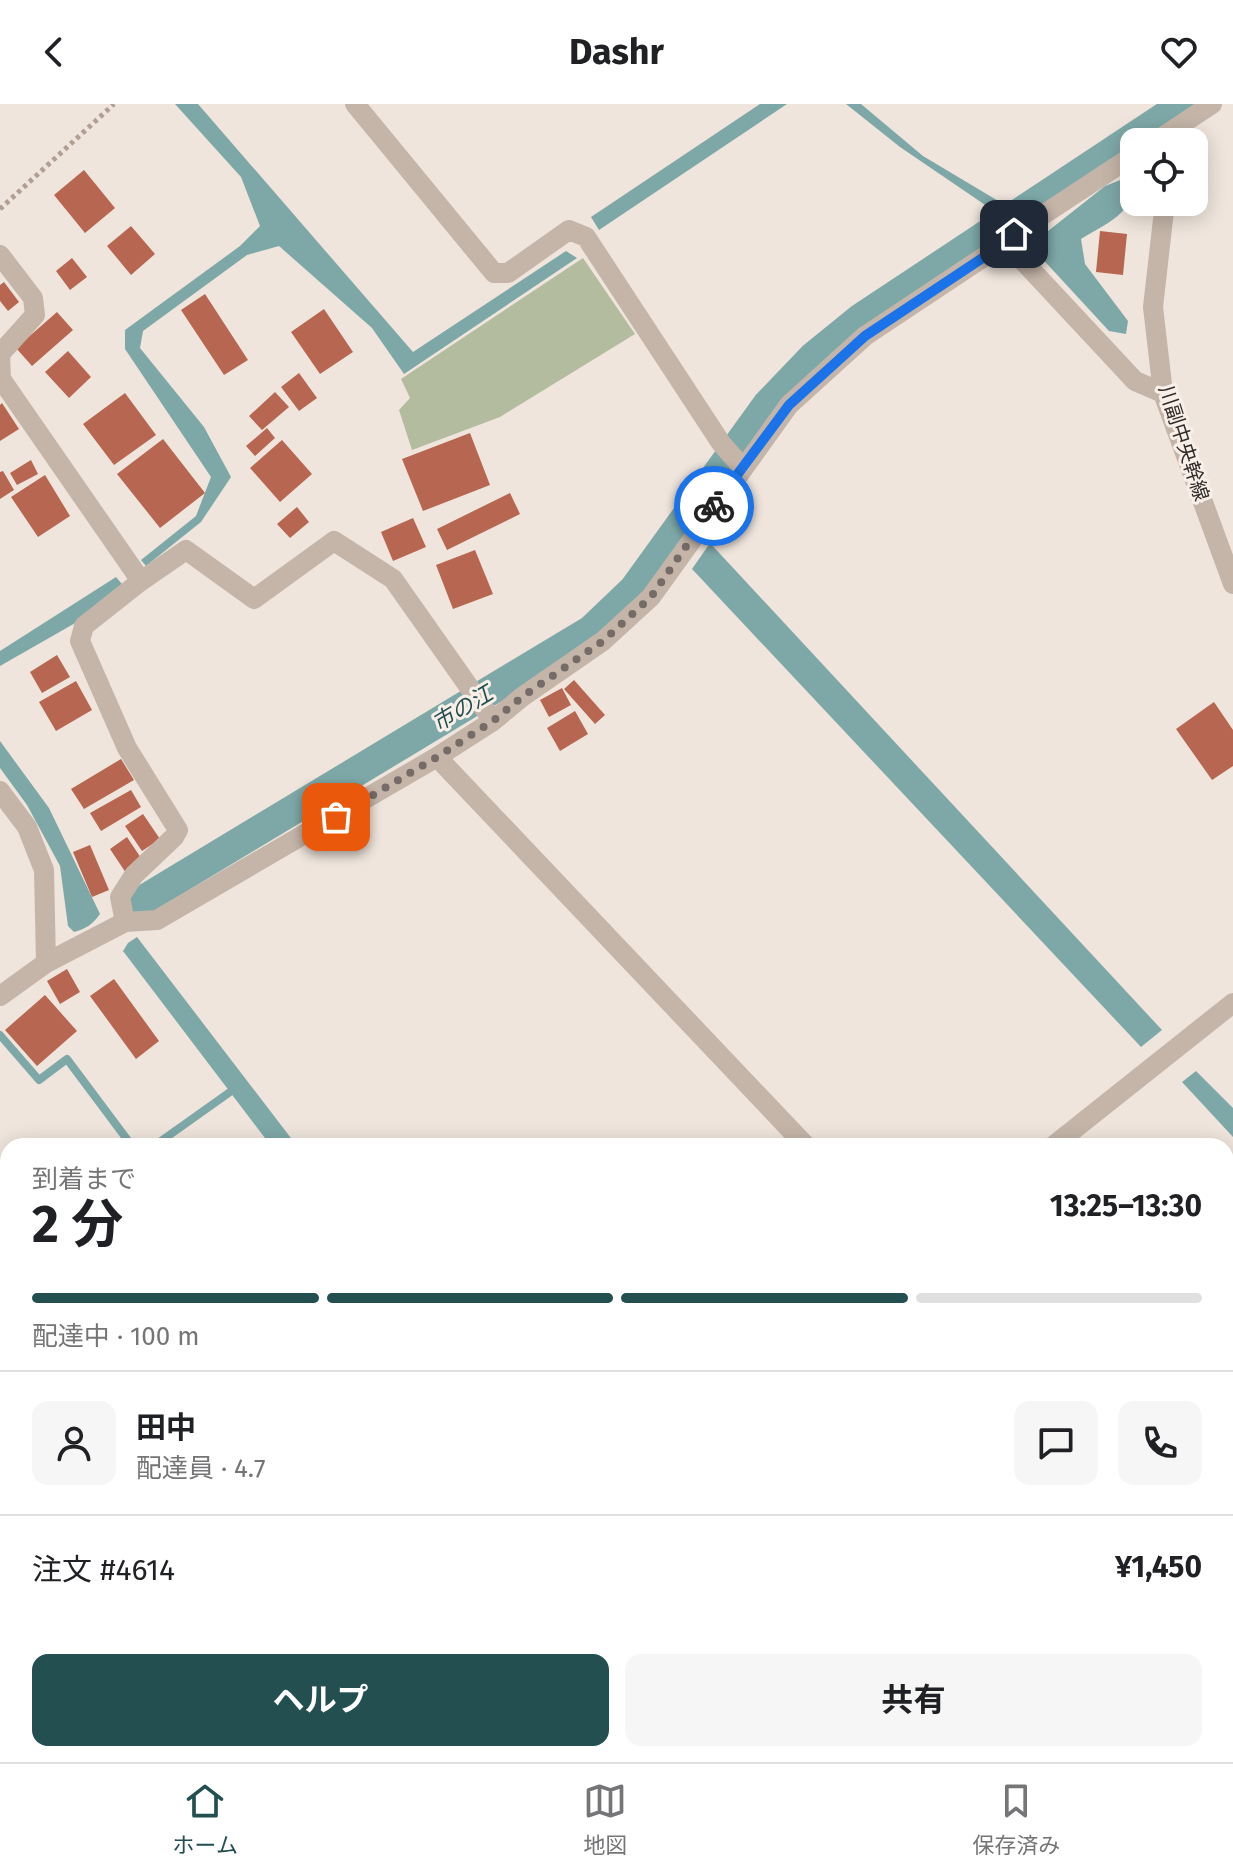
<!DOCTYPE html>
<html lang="ja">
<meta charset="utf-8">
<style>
body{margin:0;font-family:"Fira Sans","Noto Sans JP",sans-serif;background:#f6f6f6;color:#202124;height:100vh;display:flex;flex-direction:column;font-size:30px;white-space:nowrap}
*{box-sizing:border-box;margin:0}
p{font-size:26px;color:#757577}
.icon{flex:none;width:44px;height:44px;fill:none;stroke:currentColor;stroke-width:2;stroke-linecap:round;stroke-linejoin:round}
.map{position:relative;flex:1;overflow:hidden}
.drawer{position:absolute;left:0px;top:1034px;width:1234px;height:624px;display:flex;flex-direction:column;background:#fff;border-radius:24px 24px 0 0;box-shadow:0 4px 20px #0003}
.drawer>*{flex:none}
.controls{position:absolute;left:1120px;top:24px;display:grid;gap:16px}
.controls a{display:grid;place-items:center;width:88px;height:88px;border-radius:16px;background:#fff;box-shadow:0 4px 20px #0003;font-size:40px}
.pin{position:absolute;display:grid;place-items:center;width:68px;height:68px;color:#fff;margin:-34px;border-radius:16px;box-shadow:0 4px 12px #0006}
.courier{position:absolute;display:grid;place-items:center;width:80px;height:80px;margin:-40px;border:6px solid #1a73e8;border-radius:50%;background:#fff;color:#222;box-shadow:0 2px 10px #0007}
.summary em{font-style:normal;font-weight:700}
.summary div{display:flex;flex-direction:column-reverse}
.summary{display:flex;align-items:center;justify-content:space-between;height:136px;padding:0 32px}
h1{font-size:52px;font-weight:700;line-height:60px}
.bar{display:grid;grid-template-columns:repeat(4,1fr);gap:12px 8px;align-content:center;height:96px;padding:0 32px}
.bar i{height:10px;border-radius:6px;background:#e0e0e0}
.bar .selected{background:#234f50}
.bar p{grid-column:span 4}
.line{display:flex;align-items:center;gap:20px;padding:0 32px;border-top:2px solid #e0e0e0}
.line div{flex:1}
.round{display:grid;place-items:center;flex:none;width:84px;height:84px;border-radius:16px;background:#f6f6f6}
.button{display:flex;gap:16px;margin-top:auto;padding:16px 32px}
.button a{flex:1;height:92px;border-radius:16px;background:#234f50;color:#fff;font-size:32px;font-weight:700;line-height:92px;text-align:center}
.button a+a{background:#f6f6f6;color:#202124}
header{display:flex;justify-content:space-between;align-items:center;height:104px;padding:0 32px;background:#fff;font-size:36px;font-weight:700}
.dock{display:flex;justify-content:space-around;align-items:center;height:112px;border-top:2px solid #e0e0e0;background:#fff;font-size:22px;color:#757577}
.dock a{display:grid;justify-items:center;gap:4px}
.dock .selected{color:#234f50}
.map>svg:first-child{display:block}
.green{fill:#b3bc9e}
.water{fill:#7ea8a8}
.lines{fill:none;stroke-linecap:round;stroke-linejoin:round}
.stream{stroke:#7ea8a8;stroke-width:8}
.canal{stroke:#7ea8a8;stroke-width:30}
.building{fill:#b76651}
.path{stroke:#b19f94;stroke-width:5;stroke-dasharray:4 4;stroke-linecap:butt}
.minor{stroke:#c5b5a9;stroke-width:20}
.done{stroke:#756c67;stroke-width:8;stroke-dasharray:0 14.4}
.route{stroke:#1a73e8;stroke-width:10}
.labels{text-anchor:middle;stroke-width:6;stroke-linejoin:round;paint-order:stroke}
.street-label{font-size:20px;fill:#332b28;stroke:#f7efe8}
.water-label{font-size:22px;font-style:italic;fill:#234f50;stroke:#f7efe8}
</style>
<header><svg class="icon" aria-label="back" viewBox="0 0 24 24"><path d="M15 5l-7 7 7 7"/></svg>Dashr<svg class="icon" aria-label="heart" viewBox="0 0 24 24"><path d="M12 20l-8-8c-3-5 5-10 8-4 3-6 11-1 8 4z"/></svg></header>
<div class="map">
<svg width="1233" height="1658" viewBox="0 0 1233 1658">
<rect width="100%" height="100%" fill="#efe5dc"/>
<path class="green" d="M583,154L635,230L500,313L412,346L399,306L410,294L401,275Z"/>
<path class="water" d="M175,0H198L413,248L566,147L577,154L404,270L372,224L279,142L247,151L143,227L140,244L204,323L231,373L201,418L146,462L141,456L196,412L211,373L125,245V226L240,142L260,122L241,73Z
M760,0H787L599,126L591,113Z
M846,0H861L923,52L1005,101L994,107L900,43Z
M1128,73L1134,76C1134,110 1107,119 1081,135L1085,160L1128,217L1126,230L1109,227L1037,149L1038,135L1105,82Z
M710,439L1162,926L1141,943L692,465Z
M116,473L122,480L91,510L0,562V547Z
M0,637L49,704L100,810C93,820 86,825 74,828L68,822L60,762L27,701L0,664Z
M137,833L297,1042H271L123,847L128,839Z
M1196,967L1233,1004V1033L1182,978Z
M865,1650H946L938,1658H857Z"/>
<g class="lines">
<path class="stream" d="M0,931L39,976L67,955L132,1042
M154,1042L230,988"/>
<path class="canal" d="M140,798L591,526L634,485L767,301L813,253L861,214L1184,0"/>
</g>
<path class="building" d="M84,66L115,104L85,129L54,91Z
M131,122L155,150L131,171L107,142Z
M1100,127L1127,130L1123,171L1096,168Z
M72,154L87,173L70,186L56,167Z
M4,178L19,198L8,207L0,197V181Z
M205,190L248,256L224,271L181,206Z
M324,205L353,248L320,270L291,228Z
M57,208L73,226L32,262L16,244Z
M68,247L91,273L69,294L45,268Z
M299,269L317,294L299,307L281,283Z
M275,288L289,303L262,326L249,312Z
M125,289L156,331L114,361L83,320Z
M2,299L19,325L0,337V301Z
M267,324L275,334L255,352L246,342Z
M470,329L490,381L423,407L402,355Z
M163,335L205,389L160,424L117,370Z
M282,336L312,370L280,398L250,364Z
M31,356L38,370L17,381L10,369Z
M3,367L14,386L0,395V368Z
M45,371L70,412L38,433L11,393Z
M510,389L520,410L447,446L437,425Z
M297,403L309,418L290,434L277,420Z
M413,414L426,443L393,457L381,428Z
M475,446L493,490L453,505L436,461Z
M57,551L70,573L42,589L30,568Z
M574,576L605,611L595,620L564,585Z
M76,577L92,606L56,627L39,598Z
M562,584L571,601L549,613L540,596Z
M1214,598L1233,626V662L1212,676L1176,625Z
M575,607L588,630L560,647L547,624Z
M121,655L134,676L84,705L71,685Z
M131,686L141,703L101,727L90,709Z
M143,710L160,735L142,747L125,722Z
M127,733L143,757L126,769L110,745Z
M90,741L109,786L92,793L73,748Z
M67,865L80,888L60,900L47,877Z
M114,875L159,937L136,955L90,892Z
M45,891L77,927L37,962L5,926Z"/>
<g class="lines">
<path class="path" d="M0,105L114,0
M1226,1410L1233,1420"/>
<path class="minor" d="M355,0L494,169H508L569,126L586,133L721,339L742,363
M1155,38L1212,0
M1165,98L1153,203L1163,289L1233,480
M1006,146L1014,130L1134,51
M0,151L33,194L35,211L0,250L1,275L141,477L186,446L254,495L334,437L393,475L493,617
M437,653L806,1042
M0,687L27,723L44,766L46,859
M125,818L120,793L134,771L174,733L178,726L127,644L80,537L84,522L141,477
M0,892L46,859L125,818L157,816L437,653L493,617L522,593L603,537L651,493L789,301L865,232L993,147L1006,146L1024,158L1135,277L1163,289
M1053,1042L1233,899
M0,1454L8,1463
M1226,1498L1233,1507
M185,1650L193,1658
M375,1658L383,1650"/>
</g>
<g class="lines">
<path class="done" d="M336,713L437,653L493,617L522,593L603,537L651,493L714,402"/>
<path class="route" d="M714,402L789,301L865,232L993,147L1006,146L1014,130"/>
</g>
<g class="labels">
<g class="street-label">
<text transform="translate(1184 339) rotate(72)" y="7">川副中央幹線</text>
</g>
<g class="water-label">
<text transform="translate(462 604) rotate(-31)" y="8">市の江</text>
</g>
</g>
</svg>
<div class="controls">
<a><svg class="icon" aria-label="locate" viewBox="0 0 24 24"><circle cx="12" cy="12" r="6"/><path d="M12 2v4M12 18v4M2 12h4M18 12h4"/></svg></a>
</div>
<div class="pin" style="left:336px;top:713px;background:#ea580c"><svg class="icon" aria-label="bag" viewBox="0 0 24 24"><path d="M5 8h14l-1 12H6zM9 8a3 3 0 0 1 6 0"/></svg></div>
<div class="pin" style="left:1014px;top:130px;background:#1f2937"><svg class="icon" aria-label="home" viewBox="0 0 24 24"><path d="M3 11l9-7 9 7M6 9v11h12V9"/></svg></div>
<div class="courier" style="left:714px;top:402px"><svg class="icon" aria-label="bike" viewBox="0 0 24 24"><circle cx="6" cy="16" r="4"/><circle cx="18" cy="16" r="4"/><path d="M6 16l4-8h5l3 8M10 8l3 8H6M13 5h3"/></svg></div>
<section class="drawer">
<div class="summary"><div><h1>2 分</h1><p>到着まで</p></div><em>13:25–13:30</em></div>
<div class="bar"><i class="selected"></i><i class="selected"></i><i class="selected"></i><i></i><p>配達中 · 100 m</p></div>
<div class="line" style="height:144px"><a class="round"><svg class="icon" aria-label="person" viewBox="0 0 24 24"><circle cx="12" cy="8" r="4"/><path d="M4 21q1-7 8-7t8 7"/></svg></a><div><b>田中</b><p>配達員 · 4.7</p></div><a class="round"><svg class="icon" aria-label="chat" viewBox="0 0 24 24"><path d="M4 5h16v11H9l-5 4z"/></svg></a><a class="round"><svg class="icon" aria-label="phone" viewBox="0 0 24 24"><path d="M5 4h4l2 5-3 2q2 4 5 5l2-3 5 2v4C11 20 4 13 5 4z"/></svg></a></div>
<div class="line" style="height:104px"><div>注文 #4614</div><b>¥1,450</b></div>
<div class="button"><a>ヘルプ</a><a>共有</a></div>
</section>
</div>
<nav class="dock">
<a class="selected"><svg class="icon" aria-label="home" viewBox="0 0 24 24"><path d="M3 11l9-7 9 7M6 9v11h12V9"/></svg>ホーム</a>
<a><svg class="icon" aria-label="map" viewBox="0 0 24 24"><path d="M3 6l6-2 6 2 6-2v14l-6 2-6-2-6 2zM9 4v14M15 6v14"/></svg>地図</a>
<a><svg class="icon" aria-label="saved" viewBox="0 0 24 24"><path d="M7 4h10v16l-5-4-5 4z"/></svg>保存済み</a>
</nav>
